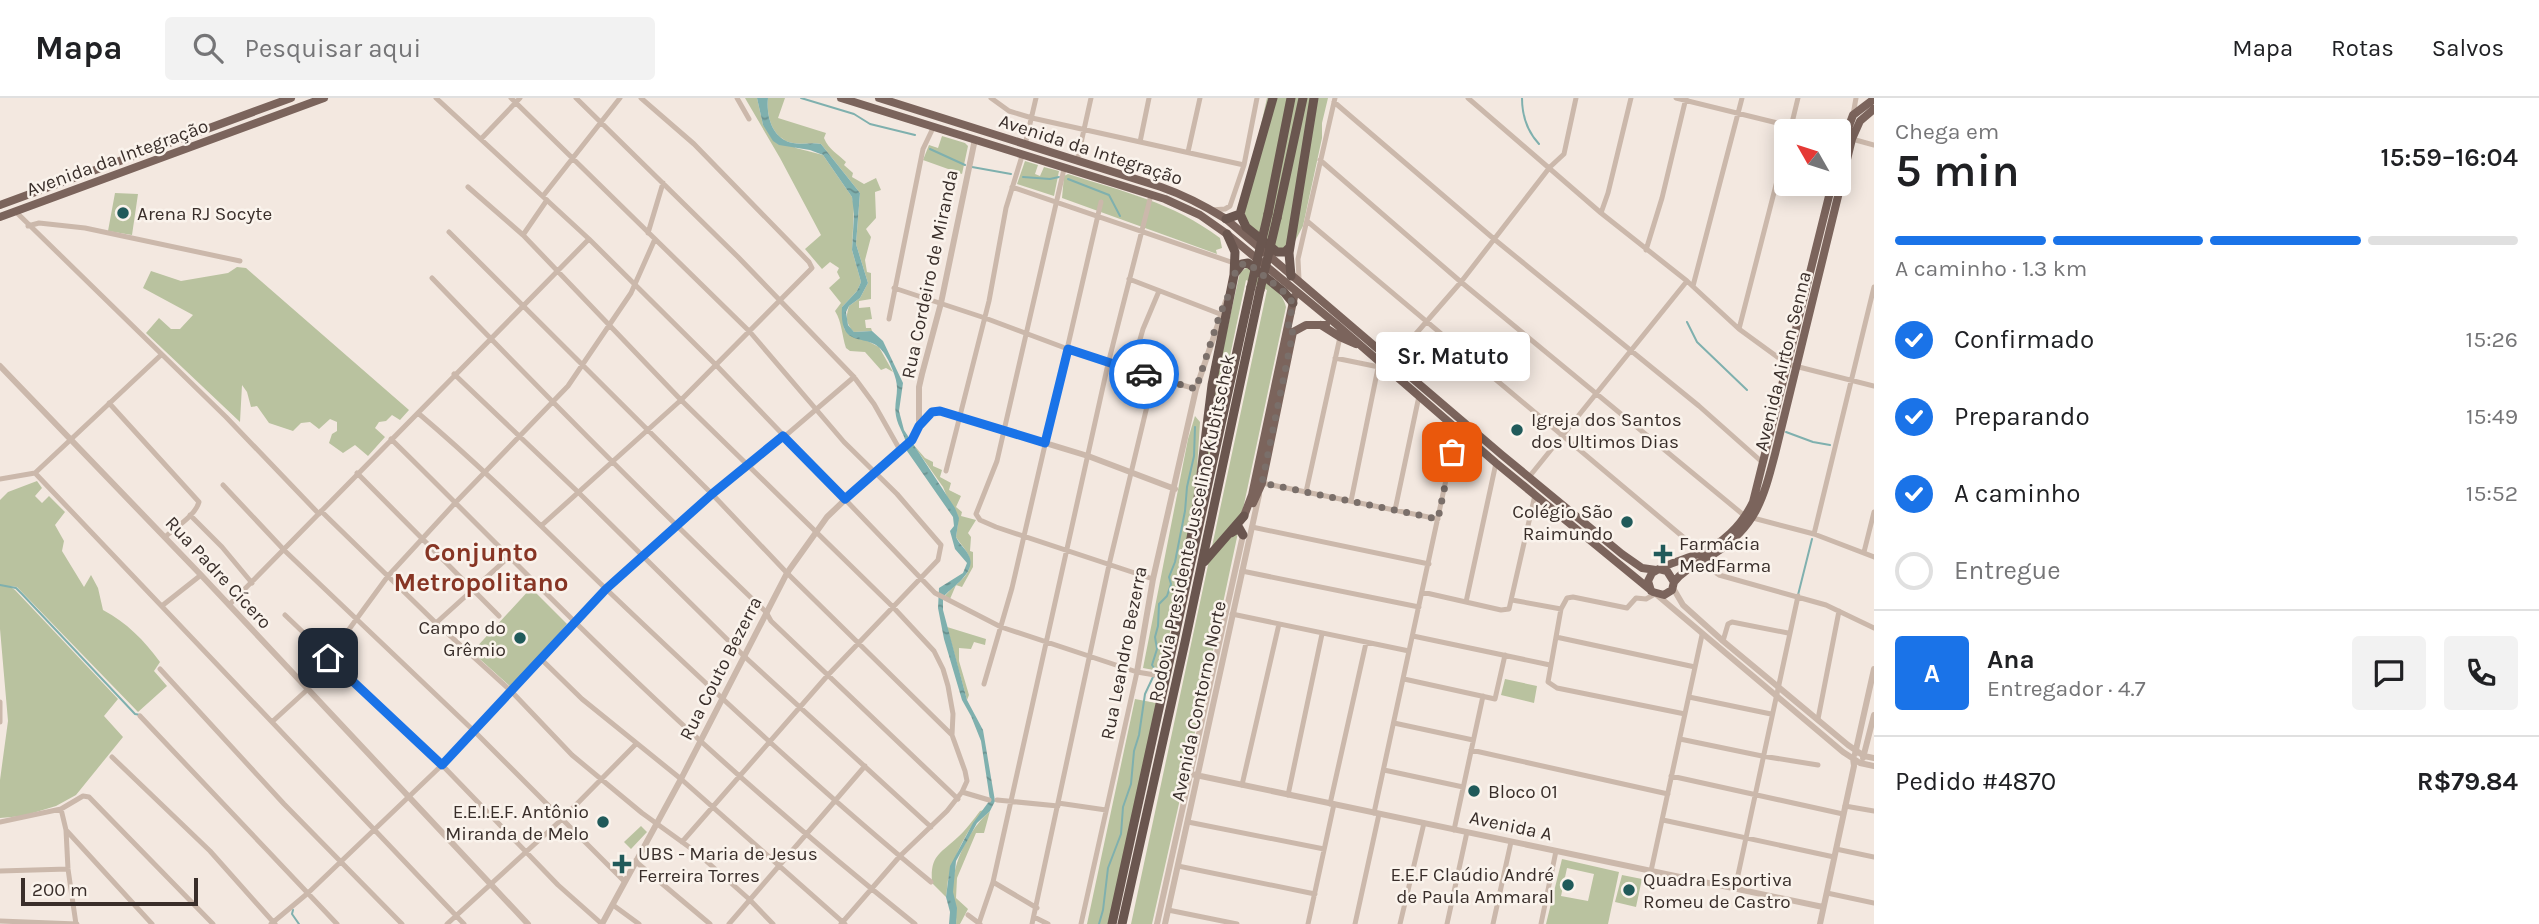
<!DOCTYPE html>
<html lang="pt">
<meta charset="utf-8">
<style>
body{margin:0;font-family:Karla,sans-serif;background:#f2f2f2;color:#202124;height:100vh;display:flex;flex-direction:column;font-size:26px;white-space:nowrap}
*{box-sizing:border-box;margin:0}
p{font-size:23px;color:#757577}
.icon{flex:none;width:38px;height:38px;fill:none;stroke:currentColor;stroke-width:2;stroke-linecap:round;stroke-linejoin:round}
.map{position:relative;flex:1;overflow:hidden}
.drawer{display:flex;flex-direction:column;background:#fff;width:665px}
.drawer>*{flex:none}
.needle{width:46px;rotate:309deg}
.tools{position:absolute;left:1774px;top:21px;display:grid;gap:14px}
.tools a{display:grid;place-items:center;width:77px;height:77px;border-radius:7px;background:#fff;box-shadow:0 4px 18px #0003;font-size:35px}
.scale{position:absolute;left:21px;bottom:18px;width:177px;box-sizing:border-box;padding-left:7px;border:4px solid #392e2a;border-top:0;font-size:19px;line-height:24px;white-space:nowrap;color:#392e2a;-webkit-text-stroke:5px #faf3ec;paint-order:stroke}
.pin{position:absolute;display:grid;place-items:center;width:60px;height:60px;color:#fff;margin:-30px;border-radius:14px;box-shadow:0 4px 10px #0006}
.courier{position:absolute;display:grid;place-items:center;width:70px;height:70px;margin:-35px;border:5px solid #1a73e8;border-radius:50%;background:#fff;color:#222;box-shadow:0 2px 9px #0007}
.bubble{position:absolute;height:49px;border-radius:7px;background:#fff;box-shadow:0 4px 18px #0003;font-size:23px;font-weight:600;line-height:49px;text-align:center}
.headline em{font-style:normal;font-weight:600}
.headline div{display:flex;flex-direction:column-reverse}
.headline{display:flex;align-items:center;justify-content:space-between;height:119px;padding:0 21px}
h1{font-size:46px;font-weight:600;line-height:52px}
.bar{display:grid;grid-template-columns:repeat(4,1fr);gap:10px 7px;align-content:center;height:84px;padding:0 21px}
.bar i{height:9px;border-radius:5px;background:#e0e0e0}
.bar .active{background:#1a73e8}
.bar p{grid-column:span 4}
.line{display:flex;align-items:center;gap:18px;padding:0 21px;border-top:2px solid #e0e0e0}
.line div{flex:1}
.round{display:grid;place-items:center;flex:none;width:74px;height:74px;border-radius:7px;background:#f2f2f2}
ol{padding:0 21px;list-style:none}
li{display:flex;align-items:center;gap:21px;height:77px}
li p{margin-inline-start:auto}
li .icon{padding:7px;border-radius:50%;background:#1a73e8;color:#fff;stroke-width:4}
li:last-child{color:#757577}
li i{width:38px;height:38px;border:4px solid #e0e0e0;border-radius:50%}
header{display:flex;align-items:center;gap:42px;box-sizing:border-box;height:98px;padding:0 35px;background:#fff;border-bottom:2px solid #e0e0e0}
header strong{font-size:33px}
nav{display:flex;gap:38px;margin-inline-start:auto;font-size:24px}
.search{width:490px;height:63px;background:#f2f2f2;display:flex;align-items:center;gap:18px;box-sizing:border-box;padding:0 24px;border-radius:7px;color:#757577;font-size:26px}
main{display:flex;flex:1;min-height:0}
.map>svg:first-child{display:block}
.grass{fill:#b9c29f;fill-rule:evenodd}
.water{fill:url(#water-ripples)}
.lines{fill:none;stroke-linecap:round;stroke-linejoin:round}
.stream{stroke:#7fb0ae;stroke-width:2}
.minor{stroke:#cbb8ab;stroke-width:5}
.tertiary{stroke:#cbb8ab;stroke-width:6}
.primary{stroke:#7b645c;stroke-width:8}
.trunk{stroke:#6a564f;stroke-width:9}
.trunk-bridge{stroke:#6a564f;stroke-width:9}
.done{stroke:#7a6f6a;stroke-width:7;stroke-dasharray:0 12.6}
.route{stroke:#1a73e8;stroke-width:9}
.poi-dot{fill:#205a5a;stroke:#faf3ec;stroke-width:2.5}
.labels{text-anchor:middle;stroke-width:5;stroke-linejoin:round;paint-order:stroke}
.street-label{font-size:19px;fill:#392e2a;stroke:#faf3ec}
.poi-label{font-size:19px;fill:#392e2a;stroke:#faf3ec;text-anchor:start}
.district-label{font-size:26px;font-weight:bold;fill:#873524;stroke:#faf3ec}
</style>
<header>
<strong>Mapa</strong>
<div class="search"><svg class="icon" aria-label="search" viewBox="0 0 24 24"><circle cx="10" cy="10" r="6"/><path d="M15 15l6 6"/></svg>Pesquisar aqui</div>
<nav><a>Mapa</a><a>Rotas</a><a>Salvos</a></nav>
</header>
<main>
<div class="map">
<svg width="1874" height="826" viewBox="0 0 1874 826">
<defs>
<pattern id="water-ripples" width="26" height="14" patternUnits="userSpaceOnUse" patternTransform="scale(1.75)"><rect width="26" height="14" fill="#7fb0ae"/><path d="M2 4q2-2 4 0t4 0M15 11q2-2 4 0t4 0" fill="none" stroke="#69908e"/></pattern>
</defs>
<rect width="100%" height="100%" fill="#f3e8e0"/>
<path class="grass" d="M745,0H757L763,27L796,50L823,57L852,99L854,108L852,152L861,184L857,193L842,209L844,231L879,249L893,274L886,270L881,272L865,254L850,253L846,250C842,238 842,224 835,213L841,205L829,190L840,180L837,174L839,170L830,164L822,171L805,151L821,137L780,60Z
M768,0H785L778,20L826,35L824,40C829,52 838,56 846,64L844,67L853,75L852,79L864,86L876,80L881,92L875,94L876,120L866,131L871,139L865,162L867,174L871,175V201L859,203V210L870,209L872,221L865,222L866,230H871L872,233L854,234C845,225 846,218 849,208L860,200L868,185L856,146L860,95L821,46C812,44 803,47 793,45C772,42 766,17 768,0Z
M1267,0H1328L1322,25V40L1303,128L1293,147L1278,153L1245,123V98Z
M942,38L965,45L968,48L962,76L923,62L929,47L938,50Z
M1025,63L1038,67L1035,76L1040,78L1044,69L1059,73L1054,98L1017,86Z
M1068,76C1124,94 1172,104 1220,140L1222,150L1216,152L1217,156L1062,100L1064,78Z
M115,95L138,96L132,137L108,133Z
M237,169L246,170L409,312L400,322L392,317L386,323L379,324L375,330L385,339L368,358L355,347L343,355L329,345L332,336L337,333V324L330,321L319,331L310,324L301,325L293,333L269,325L257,308L251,309L247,294L242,287L240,324L146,235L159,220L171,231H180L193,217L143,190L151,173L181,183L228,175Z
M1248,169C1261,180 1282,191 1286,209L1206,585L1152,826H1131L1267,192L1246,182L1206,372L1204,371L1215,286L1240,174Z
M1195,318L1200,324L1195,403L1163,570L1159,573L1143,570L1188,341Z
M912,345L925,360L933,364V368L942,372L940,379L951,385L949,392L961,398L956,409L962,414L961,418L976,422L968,435L971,439L970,453L973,454V469L962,489L956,487L950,501L945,498C954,486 975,477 969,459C967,452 960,446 956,439L958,425L943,389Z
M37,383L42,390L35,398L42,405L49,398L65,414L55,427L64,443L62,453L84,489L91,477L98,490L103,512C127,525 144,542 160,564L154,573L167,588L138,614L17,489L9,488L15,492L118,601L104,618L123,639L76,697L56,708L23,718L0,720V682L8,623L0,531V402L8,394Z
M531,490L567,526L512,590L472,554Z
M947,529L986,541L985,547L974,544L971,551L959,550V563L969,597L967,602Z
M1505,581L1537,588L1534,605L1501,597Z
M1135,601L1156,605L1155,612L1109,826H1087Z
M984,712C967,731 954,758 948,782C947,788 947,793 946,799L932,785C930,757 940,756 958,739C966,732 973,722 980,713Z
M990,713L984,735H976L957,780L956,800L968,811L960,826H956C957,816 954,808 953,798C950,769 968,732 990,713Z
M641,728L647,734L631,751L624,744Z
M1562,761L1619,774L1608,826H1546ZM1567,770L1594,776L1588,803L1561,798Z
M1622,777L1642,781L1636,809L1615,804Z"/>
<path class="water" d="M757,0H768C766,17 772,42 793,45C802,47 812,44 821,46L860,95L856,146L868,185L860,200L849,208L846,214L848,227L854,234L872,233L883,243L903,285L899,313L904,332L955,410L959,420L956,439C959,446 966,451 969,458C977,474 952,489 943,499V512L967,602L983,632L995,703L990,713L977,725L956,763L953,794L957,810L956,826H949L950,814L946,799L950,768L973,725L990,702L981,643L971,618L962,602L944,541L938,510L939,490L963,475L967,465L955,451L950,433L954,428L953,419L907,353C908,341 898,330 896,318C894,308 897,300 897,290C897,280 890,264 884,255C869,232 839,255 842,209L857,193L861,184L852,152L854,116L852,99L823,57L810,52L779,47L773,43L763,27Z"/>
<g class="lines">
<path class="stream" d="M801,0L854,16L870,26L915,37
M1522,0C1522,18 1527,33 1539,46
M930,51L965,67
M972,69L1011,76
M1023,79L1050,81L1059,79
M1068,81L1109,97L1120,118
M1687,224L1697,244L1747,292
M1786,334L1813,344L1830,347
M0,487L16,490L22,496L135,616L140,617
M1798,497L1812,441
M1154,570L1152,567L1157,551L1155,539L1158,528L1159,506L1167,498L1171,486L1169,479L1175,464L1185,413L1187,389L1194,358L1195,329
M293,812L292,816L299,826
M1099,826L1103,812L1108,770L1121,736L1123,709L1131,686L1134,653L1139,637L1145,596L1153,579"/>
<path class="minor" d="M436,0L589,141L716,267L935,495L1001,529L1137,574L1167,579
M511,0L750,234L844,344L897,396L941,447L938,462L828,577L682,744
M576,0L738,159L854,279L874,306L900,352
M737,0L749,21
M991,0L1009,13L1032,20L1244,67
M1468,0L1601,115L1687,183L1739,231L1787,266L1874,288
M1676,0L1810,33
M1334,4L1494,141L1699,308L1762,364
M1853,17L1856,0
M1790,33L1798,0
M481,41L520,0
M1852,41L1874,47
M1140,44L1149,0
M1025,47L1036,0
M1188,54L1200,0
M1320,62L1461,184L1746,419
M1077,63L1091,0
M1064,71L997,363L976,416L980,422L996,429L1153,481
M468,89L523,137L681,302L893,509L934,553L943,571L948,588L953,616L952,637L965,673L967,683L962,694
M1012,89L1231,164L1235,168
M543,98L620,0
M1211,112L1225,111L1230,108L1244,67L1257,0
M15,113L226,319L319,416
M1601,115L1608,95L1631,0
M1307,123L1701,454
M28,128L39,125L85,130L240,163
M449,134L712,396L787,475L952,637
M648,135L663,85
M523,137L547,102
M1646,152L1662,100L1686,0
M432,180C541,293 652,405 766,514L771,523L958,701
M1129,181L1220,216
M1299,181L1298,161L1335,0
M1693,188L1742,0
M894,190L985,220L1108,266L1196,291
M889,221L923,51L934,28
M1739,231L1787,44
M1335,260L1379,269
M1393,262L1461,184L1550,69L1564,56L1576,0
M1131,273L1143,231L1159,193
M454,276L578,394L745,559L931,729
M109,305L199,404C195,418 176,429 165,439
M418,315C483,370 543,430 604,489C710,590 818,691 931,784
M391,341C473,421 551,503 634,581C724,667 818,748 915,826
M946,373L989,203L1006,110L1022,58
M35,375L464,826
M357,375L499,518
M1529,379L1687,183
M0,381L35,375L161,257
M1262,385L1438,421
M223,387L285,453L474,633L624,783
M1306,394L1340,239
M1351,403L1378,270
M1395,412L1419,298
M321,413L436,525L512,594L572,657L642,715L696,754L749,801L773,826
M190,417L222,449L252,485
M1753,420L1814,436L1874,459
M542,427L681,302L812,170L809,164L694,46L641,0
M1252,429L1429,466
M1814,436L1874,189
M1864,454L1874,414
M1700,464L1719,477L1826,507L1874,530
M1242,473L1419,509
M1422,494L1501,512L1509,511L1535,397
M1655,496L1646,501L1636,500L1627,510L1573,499L1567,500L1561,511L1548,584L1557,590L1685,616
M1512,502L1561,511
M1466,504L1496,365
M163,507L201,477
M229,507L589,141
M1232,516L1409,553
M285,517L442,667L558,787L602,826
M436,525L510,458
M1413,538L1550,567
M1556,539L1695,569
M1723,543L1728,526L1732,524L1788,535
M541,561L582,601L681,681L845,826
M160,571L284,706L402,826
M1404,581L1495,601L1505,557
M302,585L328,560L388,478L456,404L568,288L631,195L655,141
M984,586L1012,490L1101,104
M1689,599L1771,616
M0,604V624
M140,618L337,826
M1818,621L1839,513
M273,623L308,591
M1394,625L1473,642
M1680,641L1762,658L1818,667
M1471,652L1668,696
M112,659L210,753L275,826
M1384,672L1463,689
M1671,678L1843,716
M1242,687L1279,526
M1288,697L1322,536
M997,702L1058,708
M1058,705L1106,712
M1330,706L1366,545
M1845,708L1874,713
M61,711L66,732L68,771L76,826
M1374,715L1457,331
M1663,722L1834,759
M0,724L61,711L83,698L89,699L213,826
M1188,724L1324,751
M66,732L152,826
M1454,732L1483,598
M1836,751L1874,759
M635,763L710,826
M1178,768L1315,796
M0,773L68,771
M1651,773L1702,537
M993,784L1037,810
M1735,791L1798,498
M1827,795L1874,805
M613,807L639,826
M1168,812L1237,826
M968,817L980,826
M1034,819L1048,826
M0,823L77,826
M979,825L993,784L1108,266L1151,97
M271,826L308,795L442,667L606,490L712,396L750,368L854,279
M447,826L561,722L636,646
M729,826L865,668
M841,826L900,758L947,713L962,694L989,702
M1032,826L1109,467L1154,279
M1081,826L1137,574
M1308,826L1334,706
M1355,826L1379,716
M1400,826L1424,725
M1447,826L1467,734
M1493,826L1511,744
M1541,826L1556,753"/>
<path class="tertiary" d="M0,268L201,477L528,826
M921,326L932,314L940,313L1088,358L1175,391
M1673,490L1683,507L1723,543L1848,647L1864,658L1874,660
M1657,497L1843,654L1860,665L1874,668
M1137,574L1153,481L1196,291L1226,203
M1855,656L1874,571
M1863,660L1874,617
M1191,676L1823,809
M602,826L681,681L787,475L827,419L875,373L912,342L919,328V289L922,276L941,205L975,41
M1157,826L1243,437
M1165,826L1259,397
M1820,826L1854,668L1853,660"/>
<path class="primary" d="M841,0L1165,101L1200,117L1227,136L1336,226L1496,365L1653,494L1664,497L1672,492L1674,484L1667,473L1659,471
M879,0L1161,89C1184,97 1205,108 1226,121L1502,357L1622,456L1642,470L1656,472
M1839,55L1853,17L1874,1
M0,107L291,0
M0,119L324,0
M1321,227L1340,239L1356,246
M1293,234L1306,227H1326
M1253,405L1262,385L1293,234
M1244,418L1252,397L1294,199
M1674,484C1685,470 1700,465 1714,456C1756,428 1763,402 1775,356L1852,41L1860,23L1874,11
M1651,493L1648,483L1652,475C1665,466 1683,462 1698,456C1722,447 1742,427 1753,404L1832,86"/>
<path class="trunk" d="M1273,0L1240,116L1246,129L1277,154H1285L1290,149
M1268,116L1291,0
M1277,120L1303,0
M1226,121L1240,116
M1235,175L1242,166L1248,165L1284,194L1293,205
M1291,178L1289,155L1314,0
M1231,435L1239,430L1243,437
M1188,457L1198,400L1212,287L1234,177L1235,154L1227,136
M1204,464L1244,418
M1112,826L1251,189
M1122,826L1185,544L1260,192"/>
<path class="trunk-bridge" d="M1251,189L1268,116
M1260,192L1277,120"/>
</g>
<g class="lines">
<path class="done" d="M1144,276L1196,291L1220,216L1230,194L1234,177L1240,167L1248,165L1284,194L1293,205L1287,234H1293L1262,385L1438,421L1452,354"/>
<path class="route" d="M328,560L442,667L606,491L712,396L783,338L845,401L912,342L919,328L932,314L940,313L1045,345L1068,251L1144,276"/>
</g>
<g class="poi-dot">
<circle cx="123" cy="115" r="7"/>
<circle cx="1517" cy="332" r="7"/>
<circle cx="1627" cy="424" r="7"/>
<path d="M1659.5 445.5h7v7h7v7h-7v7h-7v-7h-7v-7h7z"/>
<circle cx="520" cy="540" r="7"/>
<circle cx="1474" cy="693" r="7"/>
<circle cx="603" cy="724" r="7"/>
<path d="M618.5 755.5h7v7h7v7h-7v7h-7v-7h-7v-7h7z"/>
<circle cx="1568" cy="787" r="7"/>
<circle cx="1629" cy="792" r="7"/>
</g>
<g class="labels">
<g class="street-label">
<text transform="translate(1091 51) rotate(18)" y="7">Avenida da Integração</text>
<text transform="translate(117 59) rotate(-20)" y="7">Avenida da Integração</text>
<text transform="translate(929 176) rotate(-78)" y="7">Rua Cordeiro de Miranda</text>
<text transform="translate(1782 263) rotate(-76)" y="7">Avenida Airton Senna</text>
<text transform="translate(1191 430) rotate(-78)" y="7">Rodovia Presidente Juscelino Kubitschek</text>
<text transform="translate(219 474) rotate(47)" y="7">Rua Padre Cícero</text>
<text transform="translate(1123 555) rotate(-79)" y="7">Rua Leandro Bezerra</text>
<text transform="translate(720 570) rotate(-63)" y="7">Rua Couto Bezerra</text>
<text transform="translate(1198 603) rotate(-78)" y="7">Avenida Contorno Norte</text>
<text transform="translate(1511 727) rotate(12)" y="7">Avenida A</text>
</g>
<g class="poi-label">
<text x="137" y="122">Arena RJ Socyte</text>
<text x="1531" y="328">Igreja dos Santos<tspan x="1531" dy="22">dos Ultimos Dias</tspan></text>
<text x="1613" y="420" text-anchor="end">Colégio São<tspan x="1613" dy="22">Raimundo</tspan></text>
<text x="1679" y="452">Farmácia<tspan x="1679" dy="22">MedFarma</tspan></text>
<text x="506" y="536" text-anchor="end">Campo do<tspan x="506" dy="22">Grêmio</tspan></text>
<text x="1488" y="700">Bloco 01</text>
<text x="589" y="720" text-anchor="end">E.E.I.E.F. Antônio<tspan x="589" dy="22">Miranda de Melo</tspan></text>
<text x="638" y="762">UBS - Maria de Jesus<tspan x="638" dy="22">Ferreira Torres</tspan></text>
<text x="1554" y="783" text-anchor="end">E.E.F Claúdio André<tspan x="1554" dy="22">de Paula Ammaral</tspan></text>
<text x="1643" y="788">Quadra Esportiva<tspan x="1643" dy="22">Romeu de Castro</tspan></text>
</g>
<g class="district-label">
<text x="481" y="463">Conjunto<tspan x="481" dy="30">Metropolitano</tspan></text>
</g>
</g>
</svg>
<div class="tools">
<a><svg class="needle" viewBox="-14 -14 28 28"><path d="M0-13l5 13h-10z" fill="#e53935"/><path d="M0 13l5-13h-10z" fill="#757577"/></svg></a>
</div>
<div class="scale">200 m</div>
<div class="pin" style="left:1452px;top:354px;background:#ea580c"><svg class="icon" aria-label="bag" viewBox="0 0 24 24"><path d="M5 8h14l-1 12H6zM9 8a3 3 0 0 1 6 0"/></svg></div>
<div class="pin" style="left:328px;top:560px;background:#1f2937"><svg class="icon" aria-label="home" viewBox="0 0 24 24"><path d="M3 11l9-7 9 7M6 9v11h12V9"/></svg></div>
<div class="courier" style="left:1144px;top:276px"><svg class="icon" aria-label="car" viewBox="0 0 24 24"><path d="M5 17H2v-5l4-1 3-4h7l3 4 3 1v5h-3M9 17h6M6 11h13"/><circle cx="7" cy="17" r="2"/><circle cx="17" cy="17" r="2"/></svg></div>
<div class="bubble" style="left:1376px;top:234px;width:154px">Sr. Matuto</div>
</div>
<section class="drawer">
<div class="headline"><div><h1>5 min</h1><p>Chega em</p></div><em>15:59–16:04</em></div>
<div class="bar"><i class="active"></i><i class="active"></i><i class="active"></i><i></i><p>A caminho · 1.3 km</p></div>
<ol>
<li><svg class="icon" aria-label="check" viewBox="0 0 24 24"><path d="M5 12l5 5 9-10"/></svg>Confirmado<p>15:26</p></li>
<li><svg class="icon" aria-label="check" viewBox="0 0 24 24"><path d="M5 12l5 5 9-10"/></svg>Preparando<p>15:49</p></li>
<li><svg class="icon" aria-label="check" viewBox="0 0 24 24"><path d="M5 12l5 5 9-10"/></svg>A caminho<p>15:52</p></li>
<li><i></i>Entregue</li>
</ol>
<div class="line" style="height:126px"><b class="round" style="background:#1a73e8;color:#fff">A</b><div><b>Ana</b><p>Entregador · 4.7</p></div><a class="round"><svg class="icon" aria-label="chat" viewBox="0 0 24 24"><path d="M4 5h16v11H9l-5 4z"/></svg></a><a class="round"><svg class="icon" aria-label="phone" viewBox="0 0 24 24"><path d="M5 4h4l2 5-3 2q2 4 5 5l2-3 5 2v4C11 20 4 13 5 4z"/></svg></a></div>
<div class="line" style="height:91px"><div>Pedido #4870</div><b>R$79.84</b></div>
</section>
</main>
